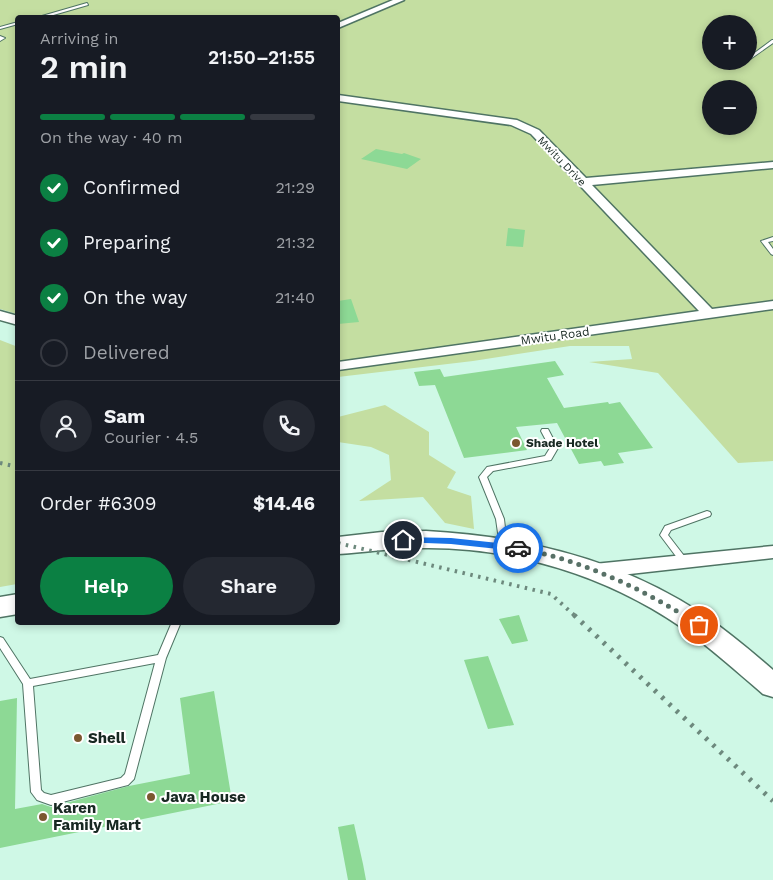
<!DOCTYPE html>
<meta charset="utf-8">
<style>
body{margin:0;font-family:"Work Sans",sans-serif;background:#242831;color:#f1f3f6;height:100vh;display:flex;flex-direction:column;font-size:19px;white-space:nowrap}
*{box-sizing:border-box;margin:0}
p{font-size:16px;color:#9ea1a6}
.icon{flex:none;width:28px;height:28px;fill:none;stroke:currentColor;stroke-width:2;stroke-linecap:round;stroke-linejoin:round}
.map{position:relative;flex:1;overflow:hidden}
.drawer{position:absolute;left:15px;top:15px;width:325px;height:610px;display:flex;flex-direction:column;background:#171b24;border-radius:5px;box-shadow:0 2px 8px #0003}
.drawer>*{flex:none}
.buttons{position:absolute;left:702px;top:15px;display:grid;gap:10px}
.buttons a{display:grid;place-items:center;width:55px;height:55px;border-radius:50%;background:#171b24;box-shadow:0 2px 8px #0003;font-size:25px}
.pin{position:absolute;display:grid;place-items:center;width:42px;height:42px;color:#fff;margin:-21px;border:2px solid #fff;border-radius:50%;box-shadow:0 1px 5px #0007}
.courier{position:absolute;display:grid;place-items:center;width:50px;height:50px;margin:-25px;border:4px solid #1a73e8;border-radius:50%;background:#fff;color:#222;box-shadow:0 1px 6px #0007}
.overview em{font-style:normal;font-weight:600}
.overview div{display:flex;flex-direction:column-reverse}
.overview{display:flex;align-items:center;justify-content:space-between;height:85px;padding:0 25px}
h1{font-size:32px;font-weight:600;line-height:38px}
.bar{display:grid;grid-template-columns:repeat(4,1fr);gap:8px 5px;align-content:center;height:60px;padding:0 25px}
.bar i{height:6px;border-radius:4px;background:#363941}
.bar .on{background:#0b8043}
.bar p{grid-column:span 4}
.line{display:flex;align-items:center;gap:12px;padding:0 25px;border-top:1px solid #363941}
.line div{flex:1}
.round{display:grid;place-items:center;flex:none;width:52px;height:52px;border-radius:26px;background:#242831}
ol{padding:0 25px;list-style:none}
li{display:flex;align-items:center;gap:15px;height:55px}
li p{margin-inline-start:auto}
li .icon{padding:5px;border-radius:50%;background:#0b8043;color:#fff;stroke-width:4}
li:last-child{color:#9ea1a6}
li i{width:28px;height:28px;border:2px solid #363941;border-radius:50%}
.action{display:flex;gap:10px;margin-top:auto;padding:10px 25px}
.action a{flex:1;height:58px;border-radius:30px;background:#0b8043;color:#fff;font-size:20px;font-weight:600;line-height:58px;text-align:center}
.action a+a{background:#242831;color:#f1f3f6}
.map>svg:first-child{display:block}
.green{fill:#c4dea1;fill-rule:evenodd}
.building{fill:#8dd995}
.lines{fill:none;stroke-linecap:round;stroke-linejoin:round}
.lane-casing{stroke:#4f7464;stroke-width:2}
.street-casing{stroke:#4f7464;stroke-width:3}
.secondary-casing{stroke:#4f7464;stroke-width:3}
.lane{fill:#fff;fill-rule:evenodd}
.street{fill:#fff;fill-rule:evenodd}
.secondary{fill:#fff;fill-rule:evenodd}
.rail-far1{stroke:#6d897d;stroke-width:4;stroke-dasharray:2.5 5.5;stroke-linecap:butt}
.rail{stroke:#6d897d;stroke-width:5;stroke-dasharray:3 7;stroke-linecap:butt}
.route{fill:#1a73e8}
.done{stroke:#587167;stroke-width:5;stroke-dasharray:0 9}
.poi-dot{fill:#7b5830;stroke:#fff;stroke-width:2}
.labels{text-anchor:middle;stroke-width:4;stroke-linejoin:round;paint-order:stroke}
.far-street-label{font-size:11px;fill:#182822;stroke:#fff}
.street-label{font-size:12px;fill:#182822;stroke:#fff}
.poi-label{font-size:12px;font-weight:bold;fill:#182822;stroke:#fff;text-anchor:start}
.near-poi-label{font-size:15px;font-weight:bold;fill:#182822;stroke:#fff;text-anchor:start}
</style>
<div class="map">
<svg width="773" height="880" viewBox="0 0 773 880">
<rect width="100%" height="100%" fill="#cff8e6"/>
<path class="green" d="M0,0H773V461L738,463L658,373L589,362L632,359L629,346H570L473,361L338,377V18H18L17,314L0,309ZM711,24H749V61H711ZM711,89H749V126H711Z
M0,340L18,347L17,584L0,587Z
M385,405L429,432V455L456,472L447,488L471,496L474,529L445,523L423,497L359,501L391,480L389,455L371,447L338,442V417Z"/>
<path class="building" d="M376,149L402,154L404,153L421,159L407,169L361,159Z
M508,228L525,230L523,247L506,246Z
M351,299L359,322L338,324V301Z
M555,361L564,375L547,378L564,408L608,402L609,404L620,402L653,448L618,453L624,463L604,466L601,461L579,464L557,423L516,427L527,450L464,458L435,385L419,386L414,372L440,369L444,377Z
M519,615L528,641L512,644L499,619Z
M488,656L514,725L488,729L464,660Z
M214,691L232,801L0,848V701L17,698L15,809L42,804L51,807L129,786L190,774L180,698Z
M354,824L363,864L366,880H348L338,827Z"/>
<g class="lines">
<defs>
<path id="lane" d="M87,3L88,5L43,18H35Z
M18,22V24L0,29V27Z
M0,36L5,38L0,41Z
M772,40H773V43L749,60V57Z
M773,237V241L768,242L773,249V255L771,254L761,241Z
M542,429H548L558,448L551,460L493,471L487,477L504,519L507,545L506,547H500L496,519L479,477L487,467L545,456L550,448L541,431Z
M707,511L710,512L711,514L710,516L671,530L668,535L688,561L687,563H681L660,535L665,526Z
M172,622H181L166,658L134,779L128,785L124,786L51,805L37,800L31,792L23,684L0,648V637L3,638L30,679L158,655ZM155,663L125,774L121,778L51,795L44,793L41,790L33,686Z"/>
<path id="street" d="M393,0H404L338,28V23Z
M338,95L517,120L539,130L586,178L773,162V168L592,185L712,309L773,301V309L338,370V362L699,311L531,134L511,125L338,101Z
M0,311L18,316V325L0,320Z
M773,546V558L594,578L587,576L585,571L587,566L594,564Z"/>
<path id="secondary" d="M426,531C522,536 619,559 701,613C726,630 750,650 773,670V697L763,694C736,671 710,647 681,627C607,576 514,547 424,548C395,548 366,552 338,554V537L382,532Z
M18,594V614L0,617V597Z"/>
</defs>
<use href="#lane" class="lane-casing"/>
<use href="#street" class="street-casing"/>
<use href="#secondary" class="secondary-casing"/>
<use href="#lane" class="lane"/>
<use href="#street" class="street"/>
<use href="#secondary" class="secondary"/>
<path class="rail-far1" d="M0,463L18,467
M338,543L551,594L575,616"/>
<path class="rail" d="M574,615L773,801"/>
</g>
<path class="route" d="M403,537L451,538L518,545L522,548L518,551L451,544L400,542L398,540Z"/>
<g class="lines">
<path class="done" d="M518,548C582,560 644,589 699,625"/>
</g>
<g class="poi-dot">
<circle cx="516" cy="443" r="5"/>
<circle cx="78" cy="738" r="5"/>
<circle cx="151" cy="797" r="5"/>
<circle cx="43" cy="817" r="5"/>
</g>
<g class="labels">
<g class="far-street-label">
<text transform="translate(562 161) rotate(46)" y="4">Mwitu Drive</text>
</g>
<g class="street-label">
<text transform="translate(555 336) rotate(-8)" y="4">Mwitu Road</text>
</g>
<g class="poi-label">
<text x="526" y="447">Shade Hotel</text>
</g>
<g class="near-poi-label">
<text x="88" y="743">Shell</text>
<text x="161" y="802">Java House</text>
<text x="53" y="813">Karen<tspan x="53" dy="17">Family Mart</tspan></text>
</g>
</g>
</svg>
<div class="buttons">
<a>+</a>
<a>−</a>
</div>
<div class="pin" style="left:699px;top:625px;background:#ea580c"><svg class="icon" aria-label="bag" viewBox="0 0 24 24"><path d="M5 8h14l-1 12H6zM9 8a3 3 0 0 1 6 0"/></svg></div>
<div class="pin" style="left:403px;top:540px;background:#1f2937"><svg class="icon" aria-label="home" viewBox="0 0 24 24"><path d="M3 11l9-7 9 7M6 9v11h12V9"/></svg></div>
<div class="courier" style="left:518px;top:548px"><svg class="icon" aria-label="car" viewBox="0 0 24 24"><path d="M5 17H2v-5l4-1 3-4h7l3 4 3 1v5h-3M9 17h6M6 11h13"/><circle cx="7" cy="17" r="2"/><circle cx="17" cy="17" r="2"/></svg></div>
<section class="drawer">
<div class="overview"><div><h1>2 min</h1><p>Arriving in</p></div><em>21:50–21:55</em></div>
<div class="bar"><i class="on"></i><i class="on"></i><i class="on"></i><i></i><p>On the way · 40 m</p></div>
<ol>
<li><svg class="icon" aria-label="check" viewBox="0 0 24 24"><path d="M5 12l5 5 9-10"/></svg>Confirmed<p>21:29</p></li>
<li><svg class="icon" aria-label="check" viewBox="0 0 24 24"><path d="M5 12l5 5 9-10"/></svg>Preparing<p>21:32</p></li>
<li><svg class="icon" aria-label="check" viewBox="0 0 24 24"><path d="M5 12l5 5 9-10"/></svg>On the way<p>21:40</p></li>
<li><i></i>Delivered</li>
</ol>
<div class="line" style="height:90px"><a class="round"><svg class="icon" aria-label="person" viewBox="0 0 24 24"><circle cx="12" cy="8" r="4"/><path d="M4 21q1-7 8-7t8 7"/></svg></a><div><b>Sam</b><p>Courier · 4.5</p></div><a class="round"><svg class="icon" aria-label="phone" viewBox="0 0 24 24"><path d="M5 4h4l2 5-3 2q2 4 5 5l2-3 5 2v4C11 20 4 13 5 4z"/></svg></a></div>
<div class="line" style="height:65px"><div>Order #6309</div><b>$14.46</b></div>
<div class="action"><a>Help</a><a>Share</a></div>
</section>
</div>
